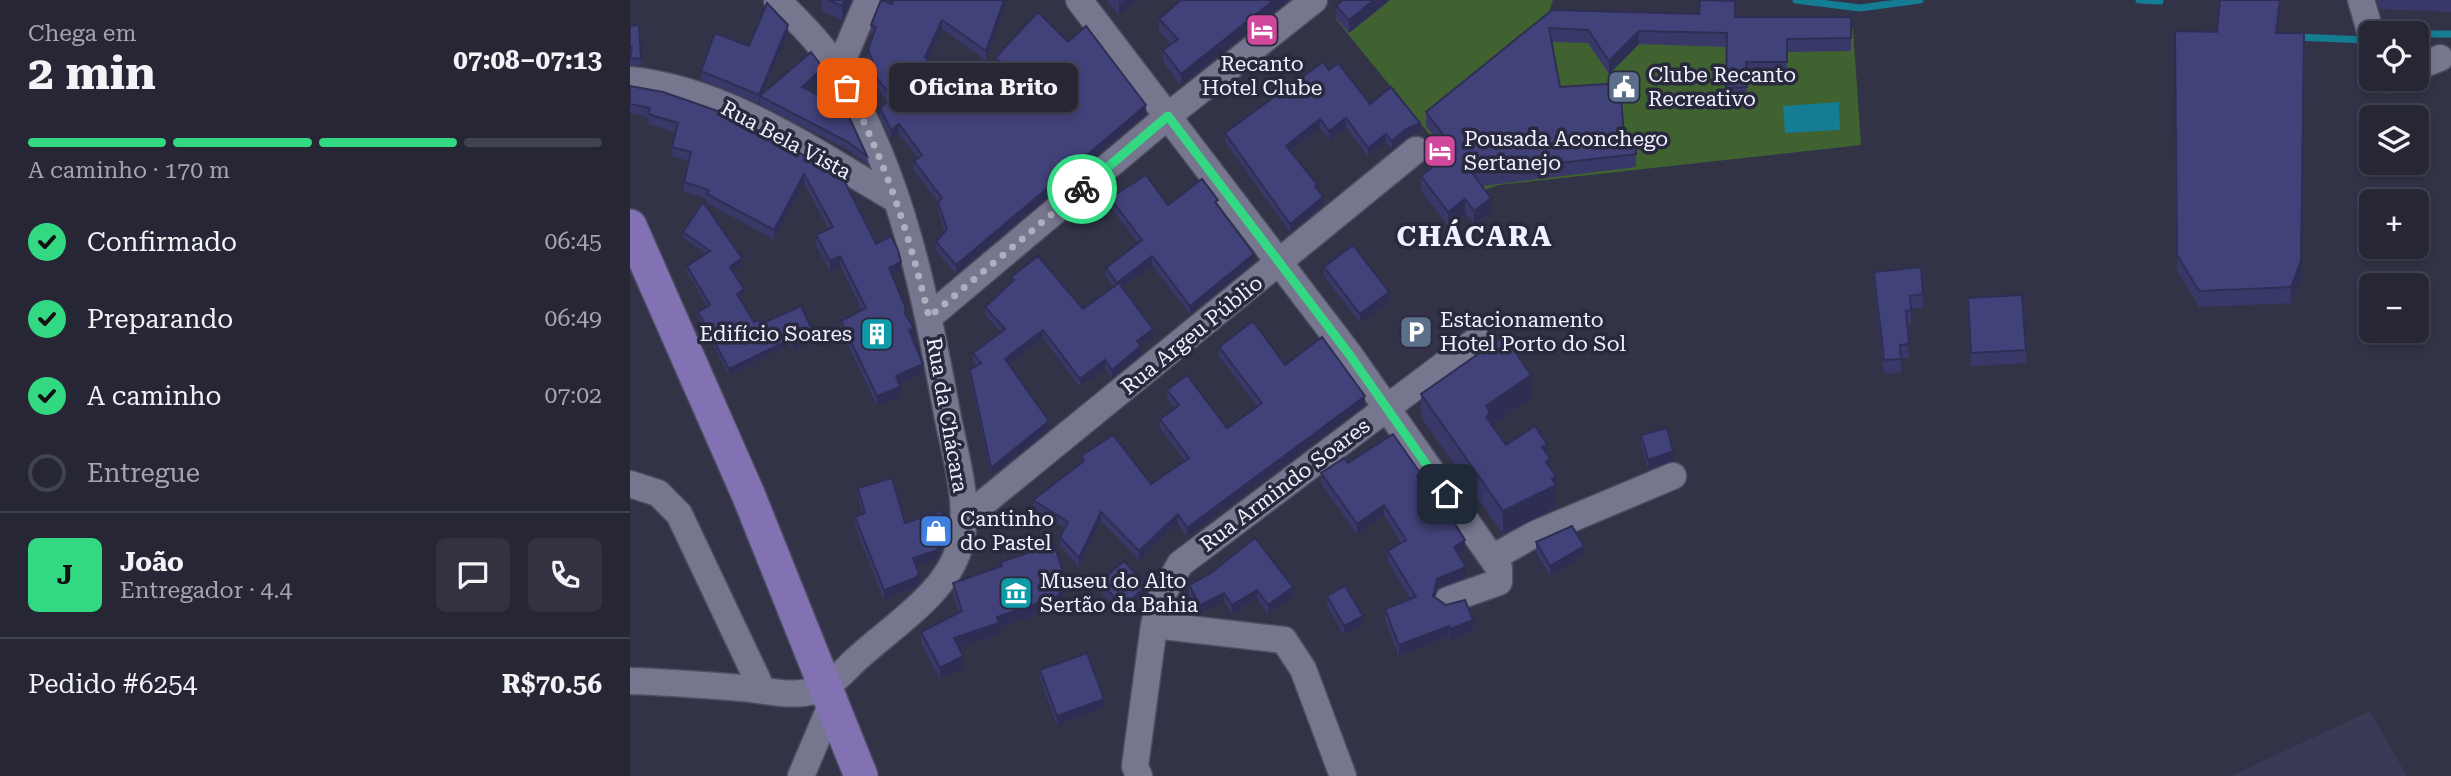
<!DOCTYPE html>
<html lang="pt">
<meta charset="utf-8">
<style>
body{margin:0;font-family:"Roboto Serif",serif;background:#323241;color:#f1f3f6;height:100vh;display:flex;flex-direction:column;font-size:26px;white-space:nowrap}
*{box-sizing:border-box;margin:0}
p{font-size:23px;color:#a4a5ad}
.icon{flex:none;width:38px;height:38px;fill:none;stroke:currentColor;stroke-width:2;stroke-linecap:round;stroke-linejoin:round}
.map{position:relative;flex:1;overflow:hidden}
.side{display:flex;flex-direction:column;background:#262635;width:630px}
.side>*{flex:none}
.fabs{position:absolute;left:1729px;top:21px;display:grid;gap:14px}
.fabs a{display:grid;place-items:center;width:70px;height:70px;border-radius:10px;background:#262635;box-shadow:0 4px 10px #0003,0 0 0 2px #424350;font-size:35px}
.pin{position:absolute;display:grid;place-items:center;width:60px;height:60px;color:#fff;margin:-30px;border-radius:14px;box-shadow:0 4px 10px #0006}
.courier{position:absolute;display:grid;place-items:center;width:70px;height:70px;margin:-35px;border:5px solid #33d882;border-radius:50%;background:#fff;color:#222;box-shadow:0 2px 9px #0007}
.bubble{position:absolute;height:49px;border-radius:10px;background:#262635;box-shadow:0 4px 10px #0003,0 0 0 2px #424350;font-size:23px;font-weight:700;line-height:49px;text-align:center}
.summary em{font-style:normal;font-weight:700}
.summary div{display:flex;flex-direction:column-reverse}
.summary{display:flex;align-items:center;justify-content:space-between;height:119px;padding:0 28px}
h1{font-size:46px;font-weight:700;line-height:52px}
.bar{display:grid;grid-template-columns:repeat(4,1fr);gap:10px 7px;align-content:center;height:84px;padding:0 28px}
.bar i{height:9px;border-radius:5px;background:#424350}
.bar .selected{background:#33d882}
.bar p{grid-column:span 4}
.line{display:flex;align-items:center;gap:18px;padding:0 28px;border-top:2px solid #424350}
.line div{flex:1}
.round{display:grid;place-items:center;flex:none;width:74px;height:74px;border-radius:10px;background:#323241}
ol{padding:0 28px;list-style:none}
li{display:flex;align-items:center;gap:21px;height:77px}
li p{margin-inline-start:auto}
li .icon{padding:7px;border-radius:50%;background:#33d882;color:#111;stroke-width:4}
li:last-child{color:#a4a5ad}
li i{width:38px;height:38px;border:4px solid #424350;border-radius:50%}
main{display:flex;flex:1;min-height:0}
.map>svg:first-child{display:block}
.built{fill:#393a55}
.green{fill:#406130}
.water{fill:#147c93}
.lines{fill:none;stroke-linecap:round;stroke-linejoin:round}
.stream{stroke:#147c93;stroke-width:7}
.minor-casing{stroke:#4d4e5f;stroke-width:29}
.major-casing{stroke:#4d4e5f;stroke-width:36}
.minor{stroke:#76778f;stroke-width:26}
.major{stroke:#8272b4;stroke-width:33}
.wall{fill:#393969}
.shaded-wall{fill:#2e2e55}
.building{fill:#42427a;stroke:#2e2e55;stroke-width:2}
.done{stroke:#aeaebf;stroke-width:7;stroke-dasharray:0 12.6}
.route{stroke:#33d882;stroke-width:9}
.labels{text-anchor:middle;stroke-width:7;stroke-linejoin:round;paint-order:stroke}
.poi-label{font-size:21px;fill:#f0f1ff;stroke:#28293d;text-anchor:start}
.street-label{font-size:21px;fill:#f0f1ff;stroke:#28293d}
.district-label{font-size:28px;font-weight:bold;letter-spacing:2px;fill:#f0f1ff;stroke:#28293d}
</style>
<main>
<section class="side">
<div class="summary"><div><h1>2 min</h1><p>Chega em</p></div><em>07:08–07:13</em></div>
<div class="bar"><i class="selected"></i><i class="selected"></i><i class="selected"></i><i></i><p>A caminho · 170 m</p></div>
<ol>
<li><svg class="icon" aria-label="check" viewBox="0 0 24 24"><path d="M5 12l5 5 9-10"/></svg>Confirmado<p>06:45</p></li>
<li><svg class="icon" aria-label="check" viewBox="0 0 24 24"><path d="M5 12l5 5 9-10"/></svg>Preparando<p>06:49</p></li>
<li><svg class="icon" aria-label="check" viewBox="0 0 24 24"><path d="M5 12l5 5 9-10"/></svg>A caminho<p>07:02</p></li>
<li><i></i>Entregue</li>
</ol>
<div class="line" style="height:126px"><b class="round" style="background:#33d882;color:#111">J</b><div><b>João</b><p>Entregador · 4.4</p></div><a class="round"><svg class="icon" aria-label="chat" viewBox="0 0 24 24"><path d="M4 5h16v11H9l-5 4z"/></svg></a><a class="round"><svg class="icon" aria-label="phone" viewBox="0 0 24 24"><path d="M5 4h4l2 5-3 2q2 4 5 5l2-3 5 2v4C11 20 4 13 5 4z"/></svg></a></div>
<div class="line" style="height:91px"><div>Pedido #6254</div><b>R$70.56</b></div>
</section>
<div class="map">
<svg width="1821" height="776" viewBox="0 0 1821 776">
<rect width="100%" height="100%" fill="#323347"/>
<path class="built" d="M1740,711L1777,776H1601Z"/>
<path class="green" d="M728,0H923L916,21L1223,29L1231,145L868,185L847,193L705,18Z"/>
<path class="water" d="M1209,102L1210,130L1155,133L1153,106Z"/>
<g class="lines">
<path class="stream" d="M1166,0L1230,8L1290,0
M1509,0L1530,1
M1787,34H1821
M1665,37L1737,40"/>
<defs>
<path id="minor" d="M449,0L719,354L869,568V582L818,600
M1731,0L1741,34
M1787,67L1810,58
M208,71L238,0
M1755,79H1758
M0,80C98,90 184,152 267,200
M299,317L538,116L684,0
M0,484L28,493L49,514L132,689
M335,518L786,150
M862,558L905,534L1043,476
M524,625L531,598L550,564L847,340
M0,681C37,682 74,685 111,688C138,690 168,700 194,687C207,681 219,665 230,656C263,626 316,593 329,548C342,506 325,456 317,413C295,295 272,176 209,72C193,45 169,22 147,0
M171,776L202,703
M509,776L505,766L524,625L654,640L673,669L713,776"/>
<path id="major" d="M0,226L118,494L231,776"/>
</defs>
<use href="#minor" class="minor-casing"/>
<use href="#major" class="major-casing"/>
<use href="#minor" class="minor"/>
<use href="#major" class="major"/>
</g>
<path class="wall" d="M192,0H222L212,20L192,11Z
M263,0H377L356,60L312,29L298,60L332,95L366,68L365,66V58L516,114L326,274L306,251V242L315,232L308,211V202L284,170V161L288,158L269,133L261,139L250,117V108L258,102L243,82V71L238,58V49L243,35L241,34V25L262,4Z
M476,0H507L489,15Z
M659,0L551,85L533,62V50L541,44L529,31V19Z
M713,0H760L719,33L706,18V6Z
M1590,0H1651L1648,33L1671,277L1661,303L1569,307L1547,270L1545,31L1587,32Z
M1746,0H1821V12L1750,9Z
M922,10L1105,17H1221V51L1157,52V76H1116L1117,101H1096L1097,47L1009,44L979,74L958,43L922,42L930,87L994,136L1006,154V167L852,186L861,212L844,224L835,213L818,226L791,190V176L818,154L796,126V112Z
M9,25L11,66L0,65V26Z
M158,33L133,94L193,76L177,90L237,156V164L218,150L130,104V101L129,103L71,80V71L119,46Z
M699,70L740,104L790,132L776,138L762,149L756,142L738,156L716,127L699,140L690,128L661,151L693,205L660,232L595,142V133L666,85Z
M0,86L212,176L246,244L271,271L262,276L284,337L282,338L293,373L269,384L270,396L247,406L211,330V321L232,310L210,265L200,271L186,245V235L199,229L174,183L144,239L77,203V199L54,191V182L59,161L42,156V147L46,132L18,124V117L0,113Z
M480,198L538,205L588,206L624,262L560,314L522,265L492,287L523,337L511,346V354L482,378L475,368L450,387L413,338L379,364L419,429L361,476L340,378V370L347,365L343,361V353L370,332L355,314V307L381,283V277L453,309L484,287L476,276V268L508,243L480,206Z
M53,232L112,264L102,271L114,294L110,298L124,322L184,340L163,350L160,344L99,375L68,317V312L77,306L57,272V266L76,253L53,238Z
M694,267L759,301L730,323L694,276Z
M1244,272L1293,294V308L1281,309V324H1277L1279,358H1271V372L1254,374L1244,285Z
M1338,298L1396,350V363L1341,366Z
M589,347L655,365L735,405L557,537L548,523L509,560L471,521L449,567L430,546V537L434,528L403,508V500L451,463V456L521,484L555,461L530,428V419L544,408L537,398V390L597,428L627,406L589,356Z
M791,394L901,398L862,425L876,445L917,453L920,469L926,476V508L873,534L791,417Z
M1011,435L1043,461L1018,469L1011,444Z
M718,463L791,482L835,550L829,554L836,577L807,589L805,597L843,630L820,640L819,636L769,656L755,619V609L781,599L758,562V551L771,543L754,515L727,534L691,484V473Z
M228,488L275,523L316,534L307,559L286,566L289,583L285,587L254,600L225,526V517L233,514L228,497Z
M906,542L954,556L920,576L906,552Z
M371,562L436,593L428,608L369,627V634L329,648L333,668L310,679L291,643V632L329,612L323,595V583L371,567Z
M581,573L663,596L638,614L627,598L602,614L594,601L570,614L559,594V585Z
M470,582L516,595L494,617L470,591Z
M697,596L733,625L714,635L697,605Z
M410,670L474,708L427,725L410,679Z"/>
<path class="shaded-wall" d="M215,0H222L212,20V6Z
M374,0H377L356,60V51Z
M493,0H507L489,15V3Z
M644,0H659L551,85V74Z
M744,0H760L719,33V20Z
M1650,0H1651L1646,48V33Z
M312,20V29L295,66V57Z
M158,25V33L131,97L130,96L129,103V95Z
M1009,31V44L979,74V61Z
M1674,49L1671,277L1661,303V287Z
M193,68V76L172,95V87Z
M516,105V114L326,274V265Z
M716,118V127L699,140V131Z
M690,119V128L656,154V146Z
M790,123V132L776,138L762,149V141L776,129Z
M269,124V133L261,139V130Z
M756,134V142L738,156V148Z
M174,174V183L144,239V230Z
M693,197V205L660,232V224Z
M861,198V212L844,224V211Z
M835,199V213L818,226V212Z
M624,254V262L560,314V306Z
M210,256V265L200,271V261Z
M522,256V265L487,291V283Z
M112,258V264L100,273V267Z
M271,262V271L259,277V268Z
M114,289V294L107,299V294Z
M759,292V301L730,323V314Z
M284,328V337L279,340V330Z
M523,329V337L507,349V341Z
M413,330V338L375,367V359Z
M184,334V340L163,350V344Z
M160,339V344L99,375V369Z
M511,346V354L482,378V370Z
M475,360V368L450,387V379Z
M293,364V373L266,386V376Z
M901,375V398L860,427L856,440V406Z
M270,387V396L247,406V396Z
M735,396V405L557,537V528Z
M419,421V429L361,476V468Z
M917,444V461L920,458V481L912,447Z
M1043,451V461L1018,469V460Z
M926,476V508L873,534V511Z
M754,505V515L727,534V524Z
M471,512V521L449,567V558Z
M548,514V523L509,560V551Z
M316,525V534L307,559L283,567V558Z
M835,540V550L824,557V547Z
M954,546V556L920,576V566Z
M836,567V577L807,589L803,606V596L807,579Z
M289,574V583L285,587L254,600V590Z
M436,581V593L428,608L369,627V634L324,650V638Z
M516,585V595L494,617V608Z
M663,587V596L638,614V605Z
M627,590V598L602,614V605Z
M594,593V601L570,614V605Z
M733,616V625L714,635V626Z
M843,620V630L820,640V629Z
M819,626V636L769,656V645Z
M333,656V668L310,679V668Z
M474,699V708L427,725V716Z"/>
<path class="building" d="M198,0H215L212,6Z
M251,0L262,4L263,0H374L356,51L312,20L295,57L332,95L372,63L365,58L408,12L438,42L456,26L516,105L326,265L306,242L317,229L308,202L312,198L284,161L292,155L269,124L261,130L250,108L263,98L243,73L244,65L238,49L246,27L241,25Z
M551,0H644L551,74L533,50L548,39L529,19Z
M713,0H744L719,20L706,6Z
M1070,0L1105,1V17H1221V38L1157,39V62H1116L1117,87L1096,88L1097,33L1009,31L979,61L958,30L919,28L930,87L990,83L994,136H1005L1006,154L842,173L861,198L844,211L835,199L818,212L791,176L824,149L796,112L922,10L1069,14Z
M1590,0H1650L1646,33H1674L1671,261L1661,287L1569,291L1547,255L1545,31L1587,32Z
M137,3L158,25L129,95L71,71L85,33L119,46Z
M9,25L11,59L0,58L2,47H0V26Z
M181,52L193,68L172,87L215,108L237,156L218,142L130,96Z
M693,62L699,70L708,63L740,104L761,87L790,123L776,129L762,141L756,134L738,148L716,118L699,131L690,119L656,146L687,184L685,186L693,197L660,224L595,133L666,81V86L668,80Z
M0,86L33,92L99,115L212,176L246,244L261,236L268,250L271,262L259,268L275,306V314L284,328L279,330L293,364L266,376L270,387L247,396L211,321L236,308L210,256L200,261L186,235L203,227L174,174L144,230L77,194L79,190L54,182L61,152L42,147L48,123L18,114L20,108L0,104Z
M516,175L538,205L572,179L588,200L585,202L624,254L560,306L522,256L487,283L476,268L512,240L480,198Z
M73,202L112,258L100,267L114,289L107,294L124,322L129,320L131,324L171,306L184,334L163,344L160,339L99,369L68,312L80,305L57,266L80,251L53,232Z
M723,245L759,292L730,314L694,267Z
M408,256L453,309L489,283L523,329L507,341L511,346L482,370L475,360L450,379L413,330L375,359L419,421L361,468L340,370L351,363L343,353L375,329L355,307L384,280L381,277Z
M1291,267L1293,294L1280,296L1281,310L1276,311L1279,344L1270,345L1271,359L1254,360L1244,272Z
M1392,295L1396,350L1341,353L1338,298Z
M623,321L655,365L692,337L735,396L557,528L548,514L509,551L471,512L449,558L430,537L438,522L403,500L454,461L451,456L483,435L521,484L559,458L530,419L549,405L537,390L557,375L597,428L632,403L589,347Z
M874,336L901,375L856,406L860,412L856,417L876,445L905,426L917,444L912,447L920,458L916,462L926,476L922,479L926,485L873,511L791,394Z
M1037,428L1043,451L1018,460L1011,435Z
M763,434L791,474L787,476L813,517L819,514L835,540L824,547L836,567L807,579L803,596L816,605L835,600L843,620L820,629L819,626L769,645L755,609L786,597L758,551L776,540L754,505L727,524L691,473L714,458L718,463Z
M262,478L275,523L311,511L316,525L307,550L283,558L289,574L285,578L254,590L225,517L235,513L228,488Z
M942,526L954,546L920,566L906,542Z
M625,538L663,587L638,605L627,590L602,605L594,593L570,605L559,585L581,573Z
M424,544L436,581L428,596L367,617L369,623L324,638L333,656L310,668L291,632L332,611L323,583L372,566L371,562Z
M494,561L516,585L494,608L470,582Z
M715,586L733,616L714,626L697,596Z
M457,653L474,699L427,716L410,670Z"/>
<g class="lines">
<path class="done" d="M217,88C257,165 279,234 299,317L452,189"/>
<path class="route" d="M452,189L538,116L719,354L817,494"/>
</g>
<defs>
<symbol id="hotel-square" viewBox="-11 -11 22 22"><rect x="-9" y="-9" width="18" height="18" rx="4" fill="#d1479c" stroke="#28293d"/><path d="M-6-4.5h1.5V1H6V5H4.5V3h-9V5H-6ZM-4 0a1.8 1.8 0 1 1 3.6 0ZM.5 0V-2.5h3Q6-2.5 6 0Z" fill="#fff"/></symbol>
<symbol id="civic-square" viewBox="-11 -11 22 22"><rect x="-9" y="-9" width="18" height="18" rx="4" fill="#5c6f8a" stroke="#28293d"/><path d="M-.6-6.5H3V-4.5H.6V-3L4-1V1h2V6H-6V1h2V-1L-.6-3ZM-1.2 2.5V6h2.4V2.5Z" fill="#fff"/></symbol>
<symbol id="parking-square" viewBox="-11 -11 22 22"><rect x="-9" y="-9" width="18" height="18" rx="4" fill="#5c6f8a" stroke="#28293d"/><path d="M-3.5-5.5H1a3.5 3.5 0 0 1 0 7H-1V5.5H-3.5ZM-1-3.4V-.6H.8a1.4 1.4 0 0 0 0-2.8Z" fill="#fff"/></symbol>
<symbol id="building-square" viewBox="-11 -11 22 22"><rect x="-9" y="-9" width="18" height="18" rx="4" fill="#0f9aa8" stroke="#28293d"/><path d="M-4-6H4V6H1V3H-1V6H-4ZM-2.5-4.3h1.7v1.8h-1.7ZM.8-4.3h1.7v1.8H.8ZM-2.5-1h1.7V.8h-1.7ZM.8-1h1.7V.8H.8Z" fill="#fff"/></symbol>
<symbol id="shop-square" viewBox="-11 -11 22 22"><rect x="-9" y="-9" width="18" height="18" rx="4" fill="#3f7fe0" stroke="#28293d"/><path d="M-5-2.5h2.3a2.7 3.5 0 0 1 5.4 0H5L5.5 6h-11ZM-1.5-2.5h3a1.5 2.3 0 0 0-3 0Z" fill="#fff"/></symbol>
<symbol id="museum-square" viewBox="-11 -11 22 22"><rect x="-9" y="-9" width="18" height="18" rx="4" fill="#0f9aa8" stroke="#28293d"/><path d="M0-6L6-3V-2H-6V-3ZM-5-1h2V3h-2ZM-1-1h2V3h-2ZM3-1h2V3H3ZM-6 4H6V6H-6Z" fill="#fff"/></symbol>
</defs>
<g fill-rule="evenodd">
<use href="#hotel-square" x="613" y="11" width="38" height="38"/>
<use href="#civic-square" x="975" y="68" width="38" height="38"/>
<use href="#hotel-square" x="791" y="132" width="38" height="38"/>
<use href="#parking-square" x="767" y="313" width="38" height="38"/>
<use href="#building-square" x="228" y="315" width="38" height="38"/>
<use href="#shop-square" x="287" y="512" width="38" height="38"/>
<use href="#museum-square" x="367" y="574" width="38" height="38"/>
</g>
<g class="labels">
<g class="poi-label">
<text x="632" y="71" text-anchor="middle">Recanto<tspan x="632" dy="24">Hotel Clube</tspan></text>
<text x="1018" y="82">Clube Recanto<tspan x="1018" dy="24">Recreativo</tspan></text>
<text x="834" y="146">Pousada Aconchego<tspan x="834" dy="24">Sertanejo</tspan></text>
<text x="810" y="327">Estacionamento<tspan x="810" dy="24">Hotel Porto do Sol</tspan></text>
<text x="222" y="341" text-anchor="end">Edifício Soares</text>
<text x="330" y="526">Cantinho<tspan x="330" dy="24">do Pastel</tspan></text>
<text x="410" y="588">Museu do Alto<tspan x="410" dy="24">Sertão da Bahia</tspan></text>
</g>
<g class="street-label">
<text transform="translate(156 140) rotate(28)" y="7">Rua Bela Vista</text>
<text transform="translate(562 335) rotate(-39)" y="7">Rua Argeu Públio</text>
<text transform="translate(317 415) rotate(80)" y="7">Rua da Chácara</text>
<text transform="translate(655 485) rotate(-37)" y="7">Rua Armindo Soares</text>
</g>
<g class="district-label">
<text x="845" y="246">CHÁCARA</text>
</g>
</g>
</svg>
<div class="fabs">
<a><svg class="icon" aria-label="locate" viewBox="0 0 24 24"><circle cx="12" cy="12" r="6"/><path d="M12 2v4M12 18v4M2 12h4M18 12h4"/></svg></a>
<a><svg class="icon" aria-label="layers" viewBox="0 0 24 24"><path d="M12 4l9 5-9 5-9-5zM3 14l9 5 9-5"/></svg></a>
<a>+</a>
<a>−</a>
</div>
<div class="pin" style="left:217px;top:88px;background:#ea580c"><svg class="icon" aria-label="bag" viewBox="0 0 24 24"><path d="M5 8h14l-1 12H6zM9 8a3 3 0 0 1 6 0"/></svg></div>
<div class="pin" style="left:817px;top:494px;background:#1f2937"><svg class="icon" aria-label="home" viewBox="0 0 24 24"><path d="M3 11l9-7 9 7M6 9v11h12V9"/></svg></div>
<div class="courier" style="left:452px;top:189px"><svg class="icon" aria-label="bike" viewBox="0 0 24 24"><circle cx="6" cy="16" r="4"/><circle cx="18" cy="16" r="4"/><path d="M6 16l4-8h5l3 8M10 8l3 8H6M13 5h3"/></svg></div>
<div class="bubble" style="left:259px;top:63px;width:189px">Oficina Brito</div>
</div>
</main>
